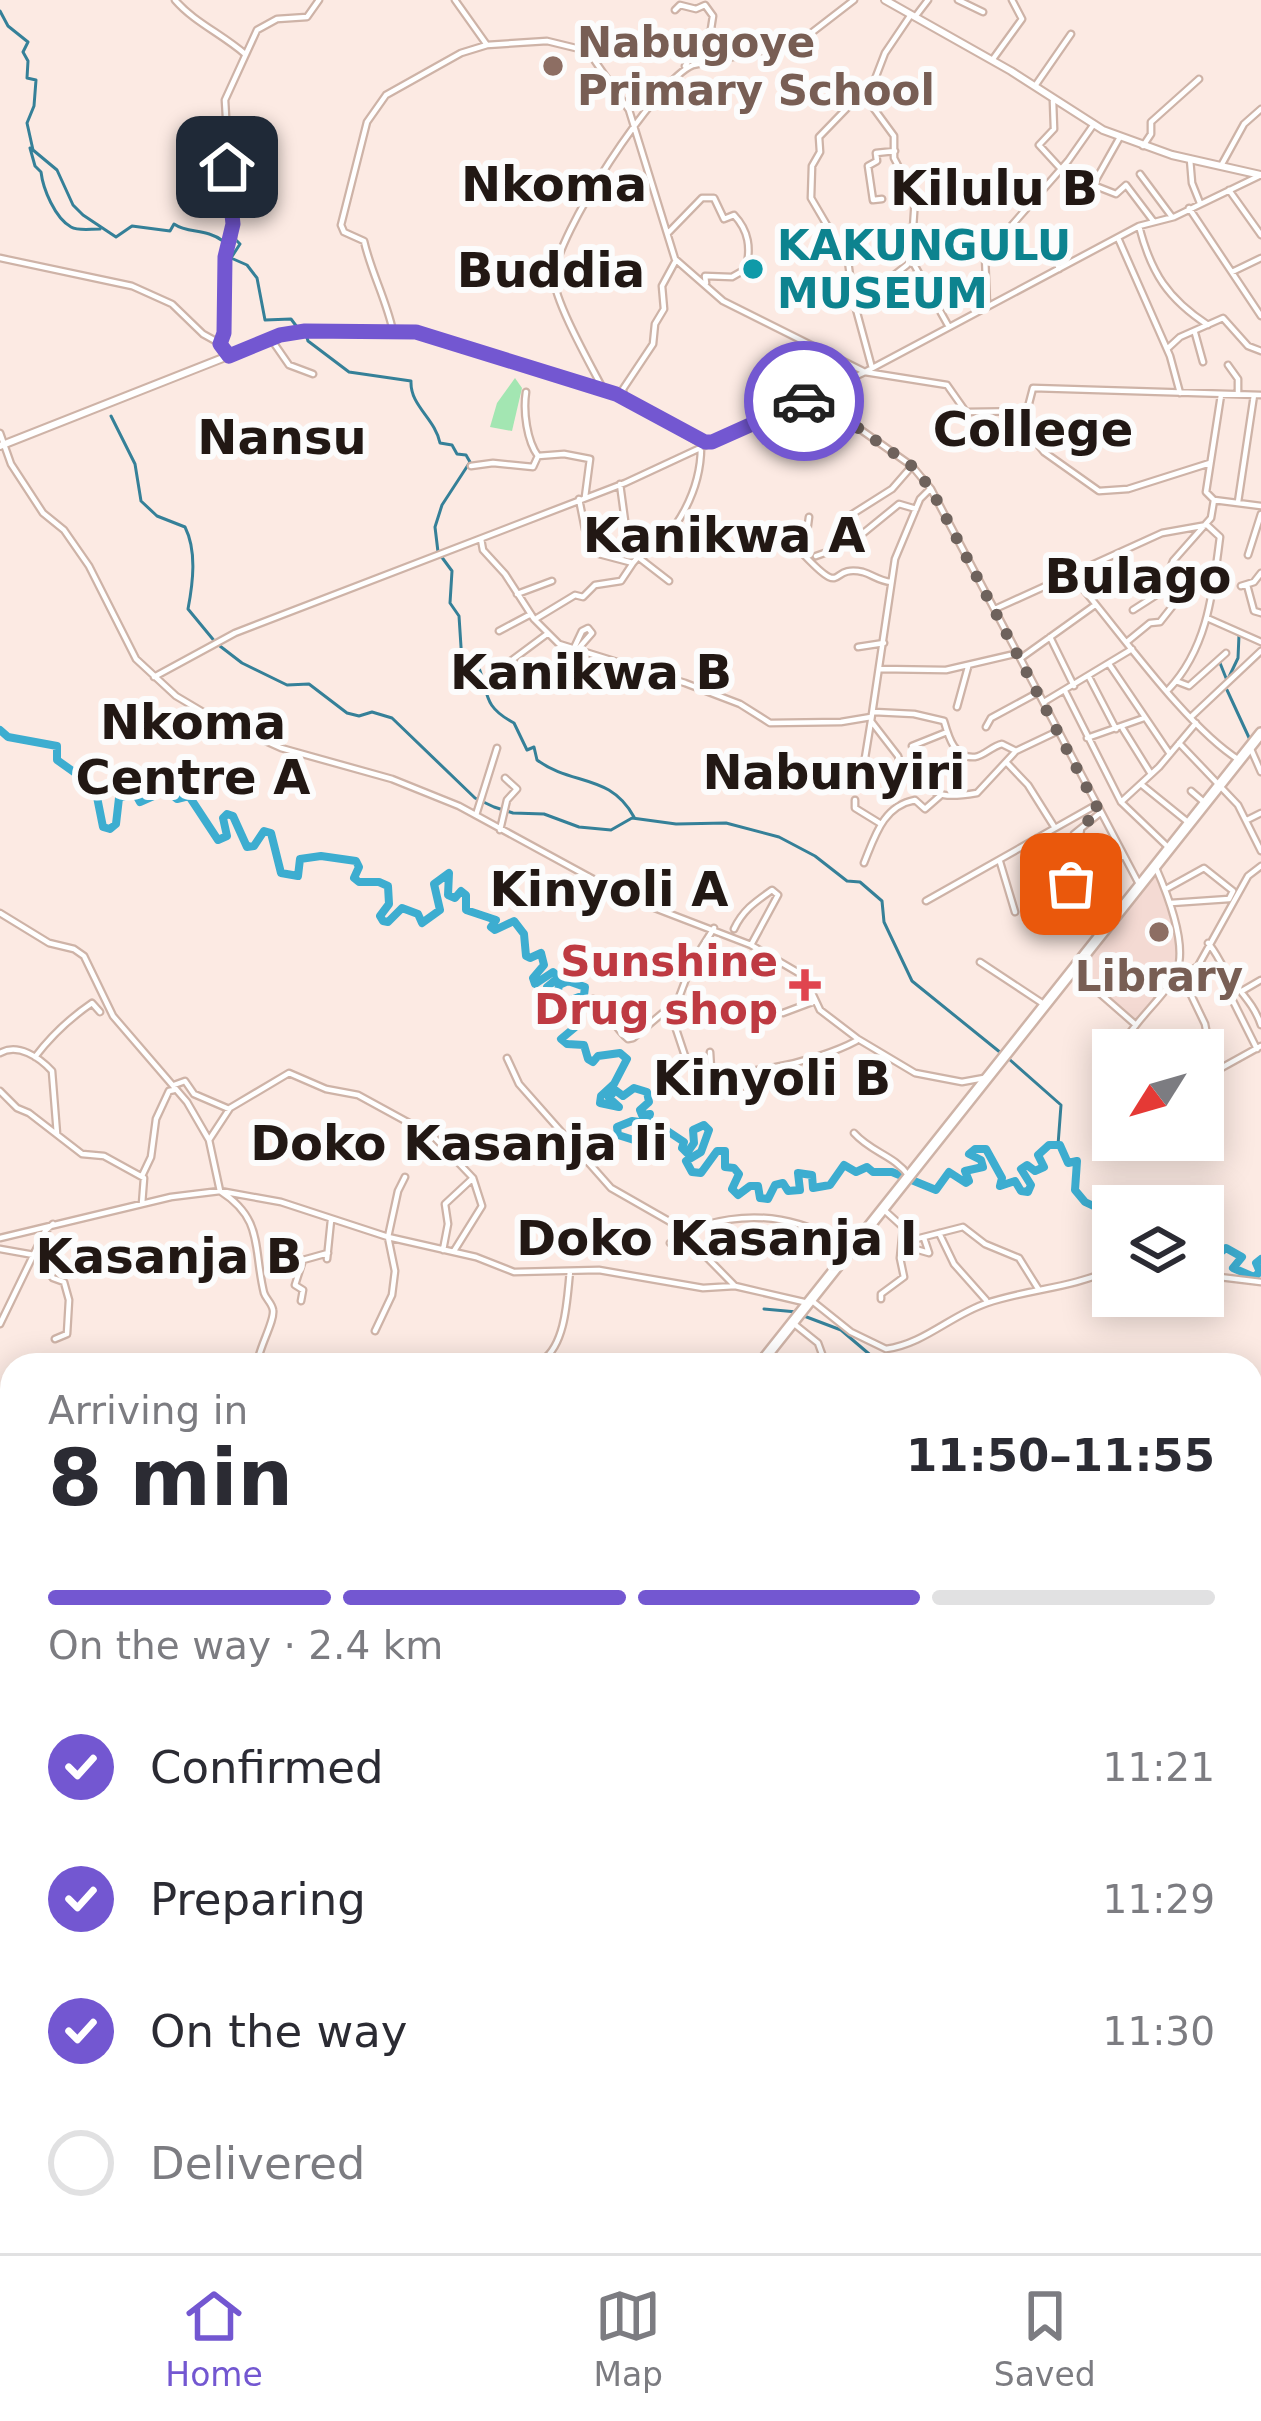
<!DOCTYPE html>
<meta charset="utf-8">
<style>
body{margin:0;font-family:"DejaVu Sans",sans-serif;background:#f7f7f7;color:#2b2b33;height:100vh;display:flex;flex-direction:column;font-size:45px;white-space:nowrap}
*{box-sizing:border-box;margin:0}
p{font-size:39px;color:#7c7c81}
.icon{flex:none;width:66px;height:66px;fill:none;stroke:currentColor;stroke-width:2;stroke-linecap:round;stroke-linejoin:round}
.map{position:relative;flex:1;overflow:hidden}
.details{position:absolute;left:0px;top:1353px;width:1263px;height:900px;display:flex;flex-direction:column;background:#fff;border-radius:36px 36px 0 0;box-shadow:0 6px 30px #0003}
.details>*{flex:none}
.needle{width:78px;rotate:233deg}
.buttons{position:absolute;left:1092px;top:1029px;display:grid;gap:24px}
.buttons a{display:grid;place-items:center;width:132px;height:132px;border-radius:0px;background:#fff;box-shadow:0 6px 30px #0003;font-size:60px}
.pin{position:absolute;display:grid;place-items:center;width:102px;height:102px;color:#fff;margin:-51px;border-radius:24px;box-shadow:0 6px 18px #0006}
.courier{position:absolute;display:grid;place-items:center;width:120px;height:120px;margin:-60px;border:9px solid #7357d1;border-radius:50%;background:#fff;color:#222;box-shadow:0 3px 15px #0007}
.head em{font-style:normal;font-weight:800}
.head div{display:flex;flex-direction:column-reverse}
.head{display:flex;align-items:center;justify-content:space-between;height:204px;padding:0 48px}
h1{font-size:78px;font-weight:800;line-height:90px}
.bar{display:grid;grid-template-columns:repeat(4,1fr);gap:18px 12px;align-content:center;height:144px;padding:0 48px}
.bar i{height:15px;border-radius:9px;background:#e1e1e2}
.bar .on{background:#7357d1}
.bar p{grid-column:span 4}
ol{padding:0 48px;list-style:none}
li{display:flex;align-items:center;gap:36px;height:132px}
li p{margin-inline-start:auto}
li .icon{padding:12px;border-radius:50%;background:#7357d1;color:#fff;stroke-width:4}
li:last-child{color:#7c7c81}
li i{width:66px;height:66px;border:6px solid #e1e1e2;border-radius:50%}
.tabs{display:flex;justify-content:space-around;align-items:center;height:168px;border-top:3px solid #e1e1e2;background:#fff;font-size:33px;color:#7c7c81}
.tabs a{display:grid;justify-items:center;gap:6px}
.tabs .on{color:#7357d1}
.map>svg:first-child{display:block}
.education{fill:#f4dad3}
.green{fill:#a3e6b2}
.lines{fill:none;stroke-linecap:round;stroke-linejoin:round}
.stream{stroke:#358098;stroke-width:3}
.river{stroke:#3dadd0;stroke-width:8}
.minor-casing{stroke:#ceb3a7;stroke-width:9}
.tertiary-casing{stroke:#ceb3a7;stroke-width:10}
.primary-casing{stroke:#ceb3a7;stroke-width:14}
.minor{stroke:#fff;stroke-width:4.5}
.tertiary{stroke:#fff;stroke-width:6}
.primary{stroke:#fff;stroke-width:9}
.rail-casing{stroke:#594d48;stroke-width:8}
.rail{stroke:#fcfcfc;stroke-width:3;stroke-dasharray:9;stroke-linecap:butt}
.done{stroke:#6e625c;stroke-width:12;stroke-dasharray:0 21.6}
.route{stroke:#7357d1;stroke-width:15}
.education-dot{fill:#8d6e63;stroke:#fcfcfc;stroke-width:4.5}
.culture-dot{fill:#0f9aa8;stroke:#fcfcfc;stroke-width:4.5}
.health-dot{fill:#e0444e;stroke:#fcfcfc;stroke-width:4.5}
.labels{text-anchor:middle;stroke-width:12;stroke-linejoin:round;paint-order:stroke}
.education-label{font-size:42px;font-weight:bold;fill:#785e54;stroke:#fcfcfc;text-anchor:start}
.culture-label{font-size:42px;font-weight:bold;fill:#0d838f;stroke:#fcfcfc;text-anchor:start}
.health-label{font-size:42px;font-weight:bold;fill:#be3a42;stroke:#fcfcfc;text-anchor:end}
.quarter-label{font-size:48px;font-weight:bold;fill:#221814;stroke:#fcfcfc}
</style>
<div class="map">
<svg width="1261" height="2253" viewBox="0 0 1261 2253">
<rect width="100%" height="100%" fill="#fceae3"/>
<path class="education" d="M1156,872L1176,935L1178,960L1168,983L1136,1024L1077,966Z"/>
<path class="green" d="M515,378L522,388L512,431L490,427L497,403Z"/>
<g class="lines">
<path class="stream" d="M0,11L8,26L28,42L23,52L28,61L27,78L36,80L34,106L27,123L33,150L57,170L73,205L83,215L116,237L132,226L170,231L174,224C188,234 206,228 223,241L235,239L240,244L231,258L247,265L257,278L265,320L291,319L297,327H304L308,341L349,372L411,381C410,406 435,418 440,443L452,445L457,454L466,455L470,462L442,505L435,527L438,552L452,571L450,603L459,616L462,662L469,666L477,663C490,692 480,705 514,723L527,750L534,747L537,760C572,786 610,773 634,817
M30,148L35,166L41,172C43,189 55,218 71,227C78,231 89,229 100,229
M111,416L135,464L141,501L157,516L185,527C197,551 193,583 188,609L216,643L242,663L287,685L309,684L347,713L359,716L372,712L392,718L475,798L494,807L513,813L544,814L579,827L611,830L632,818L676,824L726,823L779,837L815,856L847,881L860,882L882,901L884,922L912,981L1001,1053
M1220,663L1226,678
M1228,679L1238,658L1239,635
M1227,690L1251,742
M1009,1059L1061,1105L1058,1145
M764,1309L797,1312
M804,1316L841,1330L882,1365
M1022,1365L1038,1361"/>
<path class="river" d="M0,730L8,737L57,746V760L95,787L103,827L110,829L116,824L119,798L135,793L140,802L167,790L177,799L189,796L218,840L227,836L223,818L227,814L233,816L247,847L254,846L264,831L271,833L281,873L298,876L300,859L321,856L356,861L359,867L354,878L359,882H379L388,886L389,904L380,916L383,921L388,922L402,908L418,914L422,923L440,910L434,884L449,873L448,895L455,898L461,891L466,895V910L496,920L491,927L495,930L514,921L524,934L526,956L530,958L541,953L544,965L533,978L535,984L553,972L559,977L547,987L549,995L557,996L559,985L568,981L585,987L584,995L566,1002L579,1024L561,1039L567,1044L584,1045L588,1059L593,1062L598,1056L620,1053L627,1059L614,1084L601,1096L600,1103L619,1107L609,1098L615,1090L623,1096L634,1088L647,1092L649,1102L640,1110L642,1115L650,1114L647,1123L632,1121L617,1127L618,1135L634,1140L639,1138L641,1151H646L663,1128L684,1142L682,1148L687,1153L694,1143L693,1130L704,1125L709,1130L701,1152L686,1161L692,1172L701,1173L717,1151H725V1167L734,1168L739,1174L732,1189L738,1195L750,1186H758L760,1198L768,1199L775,1185L783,1183L788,1191L800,1190L798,1173L812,1175L813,1188L830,1185L844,1165L856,1172L867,1167L873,1172H892L936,1190L949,1172L966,1183L969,1181L965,1171L983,1167L981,1160L969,1154L975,1149H986L1002,1178L1000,1186L1015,1181L1021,1191L1028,1192L1031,1185L1021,1169L1027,1165L1035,1171L1044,1167L1038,1155L1049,1145H1060L1068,1163L1077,1161L1075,1190L1085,1202L1100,1209L1105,1206L1101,1192L1108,1189L1114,1197L1113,1207
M1120,1206L1124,1199L1142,1206
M1203,1256L1206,1252L1214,1257L1226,1248L1242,1257L1233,1268L1254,1277L1260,1272L1256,1263L1261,1259"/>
<defs>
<path id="minor" d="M175,0C194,22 222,34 245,54
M455,0L487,45
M958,0L983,12
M675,10L680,5L696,9L705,5L713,16L711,29L685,66
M915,17L928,0
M993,59L1022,19L1012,0
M775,61L780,50
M1035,86L1071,34
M1053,101L1054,129L1039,145L1061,169
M1143,146L1151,134V122L1199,79
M1190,159L1192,183L1200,203
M1222,164L1244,124L1261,109
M1062,168L1093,185L1120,137
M1140,174L1172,217
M1093,185L1116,194L1126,185L1154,222
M1229,190L1261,235
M882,199L873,200L868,166L877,161L876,153L895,151
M1189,208L1261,316
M1139,226C1151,273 1168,299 1208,325
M668,233L702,198H714L724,219L734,215C749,231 751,248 746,269L732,277L705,276L706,283
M1118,238L1170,356L1180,393
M1049,242L1059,269
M0,258L132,286L172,304L203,334L221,344L229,356
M911,259L949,327
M1232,272L1261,258
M856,305L907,265L911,258L915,198L894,158V136L864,95
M987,306L985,256L1068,161L1094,124
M393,331C386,299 371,272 364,241L344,232L341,225L367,122L386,95L461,53L487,45L547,41L588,51L629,110L675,259L723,301L865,372L947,385L966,412L1027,411L1033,388L1261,395
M1195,333L1203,362
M271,339L289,365L313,374
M221,344L225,333V257L233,238L225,100L257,30L277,19L307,17L319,0
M1167,349L1180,337L1223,318L1248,346L1261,351
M1228,365L1238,379V392
M872,368L853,298L848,261L811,198L812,166L820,152L819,137L875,79L885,53L910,16
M602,387C590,364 554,300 554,278C554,237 656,80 693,65L797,44L854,0
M526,392C523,412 527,441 538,456
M624,398L623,389L653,344L655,324L664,309L662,286L675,262
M816,398L912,466L931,489L1139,884
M1027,411L1035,441L1044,452L1099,491L1128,489L1210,463
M0,433L11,464L43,513L64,530L89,566L136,659L176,696L208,715L281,748L392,779L459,806L626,897L751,945L804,976L820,1010L858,1039L915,1073L962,1082L984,1078
M723,438L865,372L1139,226L1174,217L1261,175
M471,466L493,463L533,467L538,456L564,454L590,459L585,497
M620,484L628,543L638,557
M579,499L585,529L599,554L633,563L638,557L669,581
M1214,500L1261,506
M1238,502L1254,395
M809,517L804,555C847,600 827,564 863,572C873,575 879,581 891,582
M481,539L483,550L505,574L534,619L559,644L685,683L740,704L770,723L841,722L871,717
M845,545L843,520L892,489L912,466
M1248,555L1261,514
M816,556L850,544L899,504L916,509
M641,557C678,536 701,488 701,447
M1074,578C1118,629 1185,726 1239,760
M1247,585L1254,611L1261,613
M1241,586L1254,582L1261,573
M517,594L552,581
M995,609L1162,533L1207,525L1220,537C1213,591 1208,648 1168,690
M1133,610L1161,592L1173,561L1211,518L1214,500L1206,492L1221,395
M537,618L575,595L583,597L595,585L621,581L633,563
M1207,618L1261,642
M499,631L531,614
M1050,637L1074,686
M1128,641L1150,623L1160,622L1175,603
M858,647L884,643
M574,648L582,631L588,628L592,633L578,649
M1021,658L1095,605
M1109,664L1170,754
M500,669L547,634
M879,669L946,670L1019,653
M154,677L235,633L625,483L711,443
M1089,677L1116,729
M1176,681L1189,686L1226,653
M1065,691L1121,802L1169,848
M1044,702L1132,649
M957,707L968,667
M874,712L914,714L944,721C948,735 954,759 975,757C984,756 992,746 1002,744L1016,751
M1192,716L1261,651
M871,721L864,764C877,766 891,768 903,773C940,790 929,801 977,793L1016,751L1058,731
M986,727L991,718L1039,692
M1123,729L1151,774
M1087,738L1144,718
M1179,743L1238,805L1261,851
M912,746L947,732
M1250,747L1261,772
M1007,763L1028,785L1055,828
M903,773L898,756L871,721L895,559L920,499L930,489
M1142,785L1189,823
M1191,791L1205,803
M855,800V808L881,824
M1121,802L1159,767L1196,723
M476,815L497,748
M1247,820L1261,813
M1081,829L1080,835L1095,872
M500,830L507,800L517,789L505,778
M1074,834L1100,813
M1037,838L1083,899L1115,915
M1000,862L1015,912
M864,863C875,836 883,806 915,800L925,809L941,795
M1166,889L1204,868L1233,891L1229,899L1171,903
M926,901L1096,805
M1034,905L1123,856
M0,913L49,943L74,949L84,956L113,1016L187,1102L209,1140L220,1191C264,1219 253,1248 264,1293C266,1299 272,1303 273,1310C275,1321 258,1349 257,1365
M734,929C743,910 755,902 772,890L778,895L751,945
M1208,943C1217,953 1221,965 1229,976C1240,992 1254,1004 1261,1025
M980,962L1045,1005
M1073,970L1136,1025C1148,1009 1169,990 1177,971C1187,944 1167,893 1156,868
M1230,980L1229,993L1257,1049
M1242,991L1261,980
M593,999C607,1007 613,1027 628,1039L633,1038L678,1000L692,963L714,928
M669,1008L687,1062C723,1086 819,1061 856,1041
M783,1013L815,1001
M1129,1050L1128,1035L1136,1025
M1182,1050L1205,1048L1208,1054
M710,1052L711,1069
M0,1053C18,1043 39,1057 52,1071L57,1134
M35,1057C51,1036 70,1018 92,1003L100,1012
M507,1058L519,1084L611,1188L674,1224L735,1286
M1214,1072L1205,1024L1182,976L1198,966L1248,876L1261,866
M1214,1072L1261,1046
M174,1085L185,1081L194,1094L229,1109
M0,1091L17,1108L29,1113L82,1154L104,1156L144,1178L142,1204
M734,1093H753L771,1068
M854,1133C872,1153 894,1155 909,1176
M1203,1139H1219L1209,1065
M209,1140L230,1108L289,1073L326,1089L358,1095L433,1136L473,1178L445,1204L448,1224L443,1250
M1138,1140L1140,1145L1152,1147L1194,1140
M142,1176L151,1157L156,1119L169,1091L174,1090
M883,1209L916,1239L963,1227L985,1244L1019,1258L1039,1290
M939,1233L954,1264L986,1300
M0,1238L171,1197L220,1191L281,1202L388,1237L476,1257L514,1272L599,1270L703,1288L735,1286L808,1303
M912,1240L915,1249L929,1253L924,1238
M670,1243C681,1238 693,1228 704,1225C760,1209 804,1220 852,1248
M0,1249L34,1255
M454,1251L482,1206L473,1178
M35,1253L53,1278L64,1282L69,1300L67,1334L55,1339
M327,1259L331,1220
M1203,1275L1261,1282
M881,1299V1294L904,1277L900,1258L903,1228
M811,1300L851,1332L886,1349C924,1344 951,1315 987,1303C1029,1289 1072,1288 1113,1269
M301,1301L303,1290L295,1285L303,1260L328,1253
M793,1323L818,1343L826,1365
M0,1324L45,1231L53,1224
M375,1331L392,1295L395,1271L388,1237L398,1191L405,1177
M543,1360C566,1343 567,1299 570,1271
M723,1364L724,1365
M469,1365L478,1362L481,1365
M1251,1447L1261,1449
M1251,1857L1261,1853
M0,2011L12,2005
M0,2106L12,2099
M0,2126L12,2130
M0,2200L9,2198L12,2204
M40,2241L45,2253
M117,2241L121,2253
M217,2241L226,2253
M348,2241L352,2247L368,2244L382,2253
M760,2241L763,2253
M75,2253L94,2241
M248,2253L307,2241
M584,2253L596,2241
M1132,2253L1143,2243"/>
<path id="tertiary" d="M885,0L1011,71L1103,130L1172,155L1261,175
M0,446L271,339L306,331L421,333L616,394L698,441L721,439
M0,2029L12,2046
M155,2241L164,2253"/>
<path id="primary" d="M759,1365L1261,733
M0,1620L12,1621
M0,2222L12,2213"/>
</defs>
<use href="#minor" class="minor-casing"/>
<use href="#tertiary" class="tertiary-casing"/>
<use href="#primary" class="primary-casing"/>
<use href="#minor" class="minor"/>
<use href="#tertiary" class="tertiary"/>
<use href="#primary" class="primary"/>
<defs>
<path id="rail" d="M1251,2089L1261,2081
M949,2253L967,2241"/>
</defs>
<use href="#rail" class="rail-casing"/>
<use href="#rail" class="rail"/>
</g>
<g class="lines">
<path class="done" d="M804,401L814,397L912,466L931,489L1100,813L1085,823L1080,835L1095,872L1071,884"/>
<path class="route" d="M227,167L233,224L225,257L224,333L220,344L229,356L280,335L305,331L416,332L616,394L705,442H712L804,401"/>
</g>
<g class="education-dot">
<circle cx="553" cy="66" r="12"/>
<circle cx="1159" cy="932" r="12"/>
</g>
<circle class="culture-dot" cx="753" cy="269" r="12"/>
<path class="health-dot" d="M799 967h12v12h12v12h-12v12h-12v-12h-12v-12h12z"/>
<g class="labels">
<g class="education-label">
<text x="577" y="57">Nabugoye<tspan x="577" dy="48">Primary School</tspan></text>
<text x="1159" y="991" text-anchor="middle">Library</text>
</g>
<g class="culture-label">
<text x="777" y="260">KAKUNGULU<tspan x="777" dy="48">MUSEUM</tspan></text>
</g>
<g class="health-label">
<text x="778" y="976">Sunshine<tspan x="778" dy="48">Drug shop</tspan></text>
</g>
<g class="quarter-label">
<text x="554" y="201">Nkoma</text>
<text x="994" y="205">Kilulu B</text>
<text x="551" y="287">Buddia</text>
<text x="1033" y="446">College</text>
<text x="282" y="454">Nansu</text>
<text x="724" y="552">Kanikwa A</text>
<text x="1138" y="593">Bulago</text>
<text x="591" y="689">Kanikwa B</text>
<text x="193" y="739">Nkoma<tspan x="193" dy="55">Centre A</tspan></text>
<text x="834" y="789">Nabunyiri</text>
<text x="609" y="906">Kinyoli A</text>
<text x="772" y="1095">Kinyoli B</text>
<text x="459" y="1160">Doko Kasanja Ii</text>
<text x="717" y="1255">Doko Kasanja I</text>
<text x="169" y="1273">Kasanja B</text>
</g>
</g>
</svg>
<div class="buttons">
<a><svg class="needle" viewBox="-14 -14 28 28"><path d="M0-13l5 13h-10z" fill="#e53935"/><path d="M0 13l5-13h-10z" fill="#7c7c81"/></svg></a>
<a><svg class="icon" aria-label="layers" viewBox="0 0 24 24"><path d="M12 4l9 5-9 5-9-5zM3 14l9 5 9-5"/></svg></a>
</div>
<div class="pin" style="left:1071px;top:884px;background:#ea580c"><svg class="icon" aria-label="bag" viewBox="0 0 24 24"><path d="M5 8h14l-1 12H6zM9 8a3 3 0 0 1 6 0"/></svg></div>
<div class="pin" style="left:227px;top:167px;background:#1f2937"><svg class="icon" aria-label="home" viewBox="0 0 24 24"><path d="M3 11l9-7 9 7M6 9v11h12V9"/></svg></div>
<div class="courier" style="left:804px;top:401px"><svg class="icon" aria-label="car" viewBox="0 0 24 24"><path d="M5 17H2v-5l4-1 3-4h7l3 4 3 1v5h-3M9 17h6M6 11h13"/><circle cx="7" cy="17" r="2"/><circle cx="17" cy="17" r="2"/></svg></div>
<section class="details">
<div class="head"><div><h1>8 min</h1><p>Arriving in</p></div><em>11:50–11:55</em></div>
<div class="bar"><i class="on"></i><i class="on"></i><i class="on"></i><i></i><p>On the way · 2.4 km</p></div>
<ol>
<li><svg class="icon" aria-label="check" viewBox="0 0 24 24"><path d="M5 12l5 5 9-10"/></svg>Confirmed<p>11:21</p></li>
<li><svg class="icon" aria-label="check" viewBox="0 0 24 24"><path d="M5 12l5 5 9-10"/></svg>Preparing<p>11:29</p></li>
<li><svg class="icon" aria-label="check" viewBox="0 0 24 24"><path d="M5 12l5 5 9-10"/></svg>On the way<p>11:30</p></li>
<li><i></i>Delivered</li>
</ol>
</section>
</div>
<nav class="tabs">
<a class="on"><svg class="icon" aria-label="home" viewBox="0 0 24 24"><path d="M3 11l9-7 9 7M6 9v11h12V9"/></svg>Home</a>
<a><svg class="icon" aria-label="map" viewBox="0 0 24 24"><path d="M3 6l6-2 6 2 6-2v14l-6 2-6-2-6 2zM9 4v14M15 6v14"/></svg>Map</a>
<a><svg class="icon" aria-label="saved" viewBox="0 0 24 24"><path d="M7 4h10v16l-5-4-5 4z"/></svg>Saved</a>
</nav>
